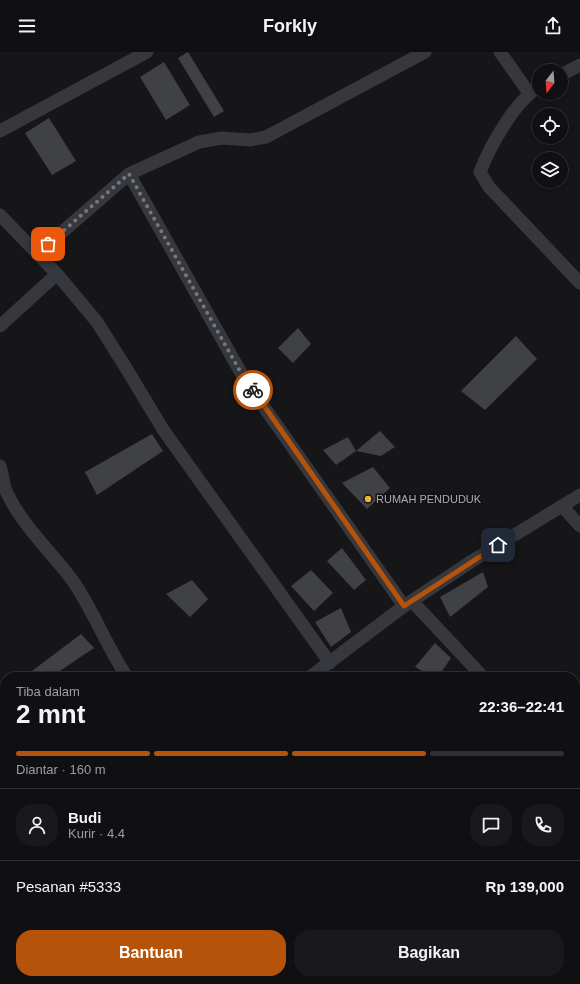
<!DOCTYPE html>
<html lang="id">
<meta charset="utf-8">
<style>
body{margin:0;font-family:Arial,sans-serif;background:#19191b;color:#f1f3f6;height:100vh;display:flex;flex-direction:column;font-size:15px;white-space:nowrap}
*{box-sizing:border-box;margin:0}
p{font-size:13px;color:#9c9d9f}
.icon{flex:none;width:22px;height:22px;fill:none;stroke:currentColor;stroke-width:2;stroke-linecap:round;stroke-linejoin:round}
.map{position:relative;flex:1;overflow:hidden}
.sheet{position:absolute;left:0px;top:620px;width:580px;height:312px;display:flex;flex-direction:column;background:#101012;border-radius:16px 16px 0 0;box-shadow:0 2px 6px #0003,0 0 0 1px #303032}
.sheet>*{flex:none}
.needle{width:26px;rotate:197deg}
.fabs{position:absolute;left:532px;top:12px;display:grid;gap:8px}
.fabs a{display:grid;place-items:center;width:36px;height:36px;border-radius:50%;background:#101012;box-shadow:0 2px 6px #0003,0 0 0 1px #303032;font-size:20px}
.pin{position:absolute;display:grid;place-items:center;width:34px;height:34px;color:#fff;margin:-17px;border-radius:8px;box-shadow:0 2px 6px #0006}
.courier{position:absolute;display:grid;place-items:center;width:40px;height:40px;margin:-20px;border:3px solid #b45309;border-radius:50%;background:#fff;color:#222;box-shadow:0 1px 5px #0007}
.head em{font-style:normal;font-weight:700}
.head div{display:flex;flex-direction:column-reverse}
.head{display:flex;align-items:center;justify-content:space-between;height:68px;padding:0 16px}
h1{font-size:26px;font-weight:700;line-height:30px}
.bar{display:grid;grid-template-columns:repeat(4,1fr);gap:6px 4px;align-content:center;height:48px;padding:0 16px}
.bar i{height:5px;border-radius:3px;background:#303032}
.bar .on{background:#b45309}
.bar p{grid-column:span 4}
.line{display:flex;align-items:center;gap:10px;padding:0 16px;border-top:1px solid #303032}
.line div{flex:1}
.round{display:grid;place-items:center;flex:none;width:42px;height:42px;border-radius:16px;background:#19191b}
.cta{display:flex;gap:8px;margin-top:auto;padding:8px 16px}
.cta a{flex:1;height:46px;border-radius:16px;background:#b45309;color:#fff;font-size:16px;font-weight:700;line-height:46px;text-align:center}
.cta a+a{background:#19191b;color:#f1f3f6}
header{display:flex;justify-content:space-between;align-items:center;height:52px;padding:0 16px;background:#101012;font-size:18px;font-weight:700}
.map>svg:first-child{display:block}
.building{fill:#404145}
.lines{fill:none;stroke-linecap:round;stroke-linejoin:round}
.minor{stroke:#37383d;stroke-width:13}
.done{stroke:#757880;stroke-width:4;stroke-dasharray:0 7.2}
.route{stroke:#b45309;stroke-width:5}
.poi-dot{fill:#f2b134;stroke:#111113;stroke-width:1.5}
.labels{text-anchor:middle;stroke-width:3;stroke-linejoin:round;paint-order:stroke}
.poi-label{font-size:11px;fill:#a8adb8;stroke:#111113;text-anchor:start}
</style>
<header><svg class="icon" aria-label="menu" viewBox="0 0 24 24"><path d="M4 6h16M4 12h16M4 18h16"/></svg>Forkly<svg class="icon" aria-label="share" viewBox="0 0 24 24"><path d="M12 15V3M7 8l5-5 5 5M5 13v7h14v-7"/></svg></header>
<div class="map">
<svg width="580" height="932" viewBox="0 0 580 932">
<rect width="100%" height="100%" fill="#161618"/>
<path class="building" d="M188,0L224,59L214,65L178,6Z
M164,10L190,53L166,68L140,25Z
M49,66L76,109L52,123L25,81Z
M298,276L311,292L293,311L278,296Z
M516,284L537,307L485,358L461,339Z
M380,379L395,395L381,404L356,399Z
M152,382L163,399L97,443L85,420Z
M348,385L356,399L336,413L323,398Z
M373,415L390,436L367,457L342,431Z
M342,496L366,528L354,538L327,509Z
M311,518L333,541L314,559L291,534Z
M483,520L488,535L450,565L440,545Z
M192,528L208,547L190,565L166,542Z
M341,556L351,580L331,595L315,570Z
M81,582L94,596L51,625H24Z
M435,591L451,606L438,625H433L415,615Z
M580,673V685L575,681V677Z
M5,679V705L0,700V682Z
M5,749V779L0,772V752Z
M580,824V842L575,836V832Z
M5,877V896L0,890V880Z"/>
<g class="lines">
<path class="minor" d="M500,0L529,41
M561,23L580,13
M539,35C515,49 490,94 480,120L489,135L580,231
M0,79L147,0
M129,122L245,328L404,554
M0,163L57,222L97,270L126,316L164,379L330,611
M37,202L129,122L199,90L222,86L250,88L266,85L425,0
M0,274L57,222
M0,414C3,423 3,433 7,441C23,475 51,499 73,529C94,560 107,595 127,625
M562,454L580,474
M412,549L483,625
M310,625L404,554L472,509L580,443
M575,724L580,729
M0,835L5,831
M289,932L297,927"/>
</g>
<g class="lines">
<path class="done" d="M48,192L129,122L245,328L253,338"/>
<path class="route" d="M253,338L404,554L498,493"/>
</g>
<circle class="poi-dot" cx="368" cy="447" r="4"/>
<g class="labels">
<g class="poi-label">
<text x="376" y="451">RUMAH PENDUDUK</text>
</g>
</g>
</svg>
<div class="fabs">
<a><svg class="needle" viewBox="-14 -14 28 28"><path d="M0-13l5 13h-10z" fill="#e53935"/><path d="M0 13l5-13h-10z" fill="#9c9d9f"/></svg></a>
<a><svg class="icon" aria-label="locate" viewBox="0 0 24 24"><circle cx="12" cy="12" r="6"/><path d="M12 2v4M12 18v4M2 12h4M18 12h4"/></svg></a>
<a><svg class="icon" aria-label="layers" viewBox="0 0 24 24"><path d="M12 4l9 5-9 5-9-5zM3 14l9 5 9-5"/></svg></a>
</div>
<div class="pin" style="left:48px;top:192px;background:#ea580c"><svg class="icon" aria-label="bag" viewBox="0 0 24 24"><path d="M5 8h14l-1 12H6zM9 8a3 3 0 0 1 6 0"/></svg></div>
<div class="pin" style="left:498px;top:493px;background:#1f2937"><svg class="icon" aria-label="home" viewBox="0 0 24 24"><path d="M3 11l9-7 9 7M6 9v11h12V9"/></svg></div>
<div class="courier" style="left:253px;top:338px"><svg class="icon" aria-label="bike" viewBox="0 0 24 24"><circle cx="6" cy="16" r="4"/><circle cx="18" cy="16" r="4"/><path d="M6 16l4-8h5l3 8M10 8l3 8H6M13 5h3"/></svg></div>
<section class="sheet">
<div class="head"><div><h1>2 mnt</h1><p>Tiba dalam</p></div><em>22:36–22:41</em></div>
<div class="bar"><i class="on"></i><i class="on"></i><i class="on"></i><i></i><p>Diantar · 160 m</p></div>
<div class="line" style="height:72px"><a class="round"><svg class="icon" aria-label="person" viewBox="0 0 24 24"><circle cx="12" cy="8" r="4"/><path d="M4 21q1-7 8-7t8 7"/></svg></a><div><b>Budi</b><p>Kurir · 4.4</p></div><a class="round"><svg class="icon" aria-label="chat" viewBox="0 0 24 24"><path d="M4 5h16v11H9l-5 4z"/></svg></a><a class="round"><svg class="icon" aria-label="phone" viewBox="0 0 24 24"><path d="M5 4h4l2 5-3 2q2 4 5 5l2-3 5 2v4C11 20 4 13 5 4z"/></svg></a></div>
<div class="line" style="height:52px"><div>Pesanan #5333</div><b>Rp 139,000</b></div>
<div class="cta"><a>Bantuan</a><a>Bagikan</a></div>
</section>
</div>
